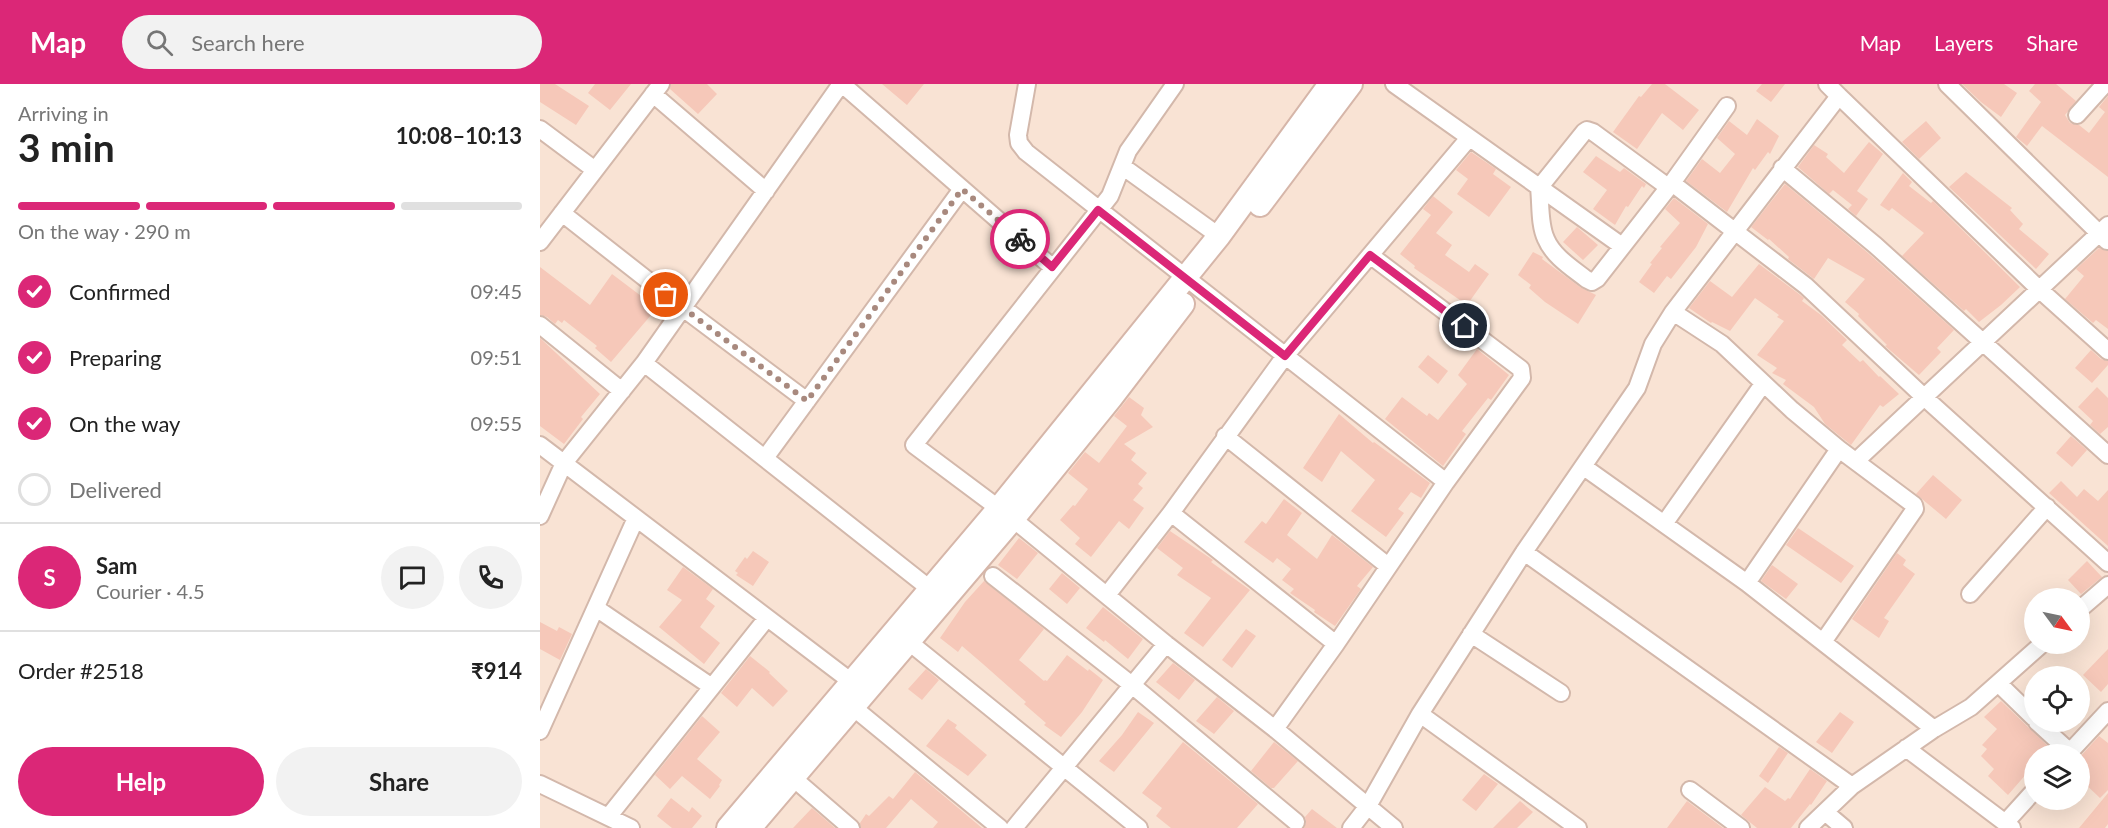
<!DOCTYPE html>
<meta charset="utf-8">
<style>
body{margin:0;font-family:Lato,sans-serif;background:#f2f2f2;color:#222;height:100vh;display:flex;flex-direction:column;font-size:22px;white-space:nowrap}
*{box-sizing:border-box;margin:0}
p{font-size:20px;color:#767676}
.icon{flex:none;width:33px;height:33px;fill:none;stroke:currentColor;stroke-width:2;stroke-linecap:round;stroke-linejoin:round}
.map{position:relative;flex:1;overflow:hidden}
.details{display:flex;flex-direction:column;background:#fff;width:540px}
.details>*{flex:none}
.needle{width:39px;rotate:123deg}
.controls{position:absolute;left:1484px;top:504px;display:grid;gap:12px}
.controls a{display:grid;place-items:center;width:66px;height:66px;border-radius:50%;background:#fff;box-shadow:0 6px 24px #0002;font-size:30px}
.pin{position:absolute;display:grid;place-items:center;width:51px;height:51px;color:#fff;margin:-26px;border:3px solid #fff;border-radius:50%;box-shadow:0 2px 6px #0007}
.courier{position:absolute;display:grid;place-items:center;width:60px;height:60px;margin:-30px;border:4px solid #db2777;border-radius:50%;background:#fff;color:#222;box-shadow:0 2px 8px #0007}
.overview em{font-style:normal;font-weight:700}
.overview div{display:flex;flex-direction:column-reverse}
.overview{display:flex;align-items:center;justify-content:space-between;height:102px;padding:0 18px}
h1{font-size:39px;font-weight:700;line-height:45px}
.bar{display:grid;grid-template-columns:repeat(4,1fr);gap:9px 6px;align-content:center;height:72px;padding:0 18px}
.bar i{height:8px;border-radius:4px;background:#e0e0e0}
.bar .active{background:#db2777}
.bar p{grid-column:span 4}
.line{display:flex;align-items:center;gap:15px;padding:0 18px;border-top:2px solid #e0e0e0}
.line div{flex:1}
.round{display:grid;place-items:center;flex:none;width:63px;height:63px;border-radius:32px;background:#f2f2f2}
ol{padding:0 18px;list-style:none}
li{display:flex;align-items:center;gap:18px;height:66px}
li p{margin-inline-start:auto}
li .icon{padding:6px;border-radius:50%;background:#db2777;color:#fff;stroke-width:4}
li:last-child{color:#767676}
li i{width:33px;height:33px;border:3px solid #e0e0e0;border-radius:50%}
.action{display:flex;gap:12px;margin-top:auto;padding:12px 18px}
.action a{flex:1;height:69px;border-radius:36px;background:#db2777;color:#fff;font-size:24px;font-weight:700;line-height:69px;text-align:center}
.action a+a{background:#f2f2f2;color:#222}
header{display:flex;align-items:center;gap:36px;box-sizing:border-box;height:84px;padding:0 30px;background:#db2777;color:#fff}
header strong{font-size:28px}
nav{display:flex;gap:33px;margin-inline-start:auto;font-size:21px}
.search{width:420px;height:54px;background:#f2f2f2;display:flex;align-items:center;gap:15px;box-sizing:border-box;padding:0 21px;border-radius:33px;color:#767676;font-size:22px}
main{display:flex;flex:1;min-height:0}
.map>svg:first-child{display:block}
.residential{fill:#f9e3d4;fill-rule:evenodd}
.building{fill:#f6c8b9}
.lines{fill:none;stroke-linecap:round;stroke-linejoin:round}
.street-casing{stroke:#d3b8ab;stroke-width:20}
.secondary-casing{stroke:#d6b6a9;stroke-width:26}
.street{stroke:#fff;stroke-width:16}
.secondary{stroke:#fff;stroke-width:22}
.done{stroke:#a8897e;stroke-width:6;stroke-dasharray:0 10.8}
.route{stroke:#db2777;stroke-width:8}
</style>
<header>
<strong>Map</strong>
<div class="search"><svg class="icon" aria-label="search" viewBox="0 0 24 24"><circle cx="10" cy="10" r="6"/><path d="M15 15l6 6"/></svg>Search here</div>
<nav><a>Map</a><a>Layers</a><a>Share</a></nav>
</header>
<main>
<section class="details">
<div class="overview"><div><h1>3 min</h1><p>Arriving in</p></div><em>10:08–10:13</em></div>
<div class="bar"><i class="active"></i><i class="active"></i><i class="active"></i><i></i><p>On the way · 290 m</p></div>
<ol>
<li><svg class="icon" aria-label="check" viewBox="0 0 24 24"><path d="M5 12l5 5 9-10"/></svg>Confirmed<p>09:45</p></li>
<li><svg class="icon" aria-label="check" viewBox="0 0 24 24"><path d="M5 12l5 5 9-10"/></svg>Preparing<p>09:51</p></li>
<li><svg class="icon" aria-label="check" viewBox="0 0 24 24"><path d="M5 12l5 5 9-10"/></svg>On the way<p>09:55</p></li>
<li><i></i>Delivered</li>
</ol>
<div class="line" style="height:108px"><b class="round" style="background:#db2777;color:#fff">S</b><div><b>Sam</b><p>Courier · 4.5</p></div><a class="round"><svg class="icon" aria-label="chat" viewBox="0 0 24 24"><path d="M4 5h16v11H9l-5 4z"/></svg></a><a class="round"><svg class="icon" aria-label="phone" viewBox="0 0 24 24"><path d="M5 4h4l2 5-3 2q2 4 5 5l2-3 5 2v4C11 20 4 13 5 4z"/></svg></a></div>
<div class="line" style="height:78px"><div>Order #2518</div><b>₹914</b></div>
<div class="action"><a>Help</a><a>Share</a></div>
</section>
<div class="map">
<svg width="1568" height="744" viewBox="0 0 1568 744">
<rect width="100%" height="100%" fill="#fef0e4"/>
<path class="residential" d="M0,0H1568V744H0ZM1494,514H1539V560H1494ZM1494,592H1539V638H1494ZM1494,670H1539V716H1494Z"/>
<path class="building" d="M0,0H15L49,22L36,41L0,18Z
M55,0H91L70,26L48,9Z
M131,0H167L177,10L158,30L130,5Z
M342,0H384L367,21Z
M1112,0H1125L1159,26L1143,46L1122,29L1097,65L1073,48L1099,12L1101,13Z
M1222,0H1245L1231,18L1216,7Z
M1422,0H1464L1477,9L1461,33L1441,18Z
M1495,0H1516L1536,17L1525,31L1530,39L1539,41L1549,49L1565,28L1559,23L1568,12V93L1502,42L1487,62L1476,53L1501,18L1489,7Z
M1217,35L1239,52L1230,70L1228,68L1215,86L1213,84L1187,128L1146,97L1162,75L1180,89L1195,70L1177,54L1189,37L1207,51Z
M1386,37L1401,54L1379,75L1362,58Z
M1329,58L1343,70L1317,107L1328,115L1316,132L1308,125L1312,121L1293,106L1289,110L1258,83L1274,61L1288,70L1286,73L1304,89Z
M931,68L956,85L953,90L971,103L949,133L917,110L928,95L916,86Z
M1056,72L1080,88L1084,84L1106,100L1104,104L1102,102L1088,123L1086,122L1075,141L1053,125L1067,106L1043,88Z
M1426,88L1472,124L1470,126L1483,140L1479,145L1509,170L1496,185L1409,103Z
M1363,89L1372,98L1369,102L1391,119L1393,117L1480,203L1461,221L1439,238L1426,225L1424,227L1362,172L1384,149L1352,124L1349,127L1340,121Z
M1245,100L1328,169L1414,246L1397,264L1401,268L1379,291L1345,262L1347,261L1318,232L1319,230L1305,218L1325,195L1288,174L1274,195L1248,175L1249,173L1229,155L1228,156L1211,143Z
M893,112L913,128L896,149L912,161L905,171L929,188L935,180L949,190L927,221L874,184L875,182L860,170L891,131L883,125Z
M1134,114L1168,140L1156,163L1131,195L1127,192L1114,209L1099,198L1112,180L1110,179L1122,164L1120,163L1140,139L1125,125Z
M1037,143L1058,161L1043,176L1023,158Z
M1559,164L1568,167V245L1556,236L1553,239L1525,215L1544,192L1536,185Z
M993,168L1003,173L1002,175L1040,203L1056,211L1038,240L1005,218L989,204L991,201L978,191Z
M1219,180L1259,210L1264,214L1262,217L1281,231L1307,256L1302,261L1320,278L1323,276L1339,293L1340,292L1359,310L1343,323L1340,321L1311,361L1285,340L1274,323L1243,300L1246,296L1232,289L1237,284L1217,271L1244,237L1237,233L1239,231L1215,214L1190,247L1172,238L1171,239L1149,224L1170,197L1192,213Z
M0,183L50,221L72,190L117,224L71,278L55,264L57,262L24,236L22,239L18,236L15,240L7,233L0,231Z
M0,254L60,310L41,333L43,335L24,360L0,342Z
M937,265L969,291L951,316L948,314L922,347L926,350L903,382L845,335L862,313L887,332L889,329L898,336L927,300L918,291Z
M1551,266L1561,275L1568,277V281L1552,299L1535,284Z
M888,271L908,287L898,300L878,283Z
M1557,303L1568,314V343L1560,350L1550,341L1553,337L1538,323Z
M589,313L604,324L601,331L613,343L584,360L596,369L591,376L607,389L598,400L603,404L593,416L604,424L589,445L579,437L551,473L535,460L540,454L520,436L533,421L535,422L548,405L528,389L545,368L559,379L587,342L574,332Z
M799,330L833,359L834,358L890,399L881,414L871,408L858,425L864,429L846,453L811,427L835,396L801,367L782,398L763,384Z
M1531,352L1547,366L1532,383L1516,369Z
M1393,391L1422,416L1406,435L1376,410Z
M1521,397L1537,413L1544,405L1558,417L1568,406V462L1509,409Z
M744,415L762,429L747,451L777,475L792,451L833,483L817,502L821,505L795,542L774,528L775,526L750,509L754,505L742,496L751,485L737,474L733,479L704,458L722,437L726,440Z
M1258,444L1314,482L1301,499L1246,461Z
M630,447L673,476L671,478L710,506L663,563L644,549L671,514L637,491L643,484L617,464Z
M479,454L498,469L477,495L458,481Z
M213,467L229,478L213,502L196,491L198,489L195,487L205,473L207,475Z
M1357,469L1366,476L1363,481L1375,490L1344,534L1349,537L1339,554L1312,535Z
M1547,477L1562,493L1541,510L1528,496Z
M1232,481L1258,500L1246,515L1221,497Z
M143,483L173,505L166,515L175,522L160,543L180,559L164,580L119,543L142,516L127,506Z
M522,489L540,504L527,520L509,505Z
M444,497L504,545L479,576L504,597L505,596L507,597L527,571L548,587L549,585L563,596L542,628L521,653L504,641L506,639L484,620L486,618L443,580L422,562L418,568L400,554L425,518Z
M563,523L603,555L588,575L565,556L564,558L546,544Z
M0,538L17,547L19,543L32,550L20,576L0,565Z
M706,545L716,552L692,584L682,576Z
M1568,565V600L1561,608L1543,591Z
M210,572L230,588L229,589L248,607L233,623L212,604L197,623L181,609Z
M633,579L655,596L639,616L616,598Z
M386,585L399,596L382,616L368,605Z
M677,613L694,627L674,650L656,637Z
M1461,617L1510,664L1504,670H1494V681L1468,711L1448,692L1454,685L1441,672L1447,665L1442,661L1457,645L1444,633Z
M598,628L614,639L574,688L559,677L582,651Z
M1300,628L1314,638L1292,669L1276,658Z
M162,632L180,648L157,675L182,696L179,701L180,702L170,715L142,692L130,705L115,691Z
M408,635L417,641L415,644L447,671L428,692L386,662Z
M1559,652L1568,659V706L1560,714L1542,697L1545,693L1539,688V674Z
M643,658L718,720L697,744H631L616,732L622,724L602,709Z
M734,658L758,677L734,704H731L711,687Z
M1239,663L1248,669L1228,699L1219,692Z
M1270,685L1287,697L1271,721L1270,720L1251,744H1217L1201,731L1225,703L1245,717L1248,714L1250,715Z
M375,688L392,702L442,744H393L398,738L371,715L346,744H321L320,739L326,730L329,732L349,712L353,715Z
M944,690L958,700L936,727L922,716Z
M1568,709V740L1565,744H1539Z
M131,714L149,728L152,723L162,732L152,744H132L117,732Z
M980,717L993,728L977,744H953Z
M1147,717L1183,744H1127Z
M272,724L295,744H253Z
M772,725L797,744H764L766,739L765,733Z"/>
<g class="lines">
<defs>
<path id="street" d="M302,0L512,183
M487,0L478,51L479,59L486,68L906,398
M635,0L588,67L570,112L374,361L473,435L626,560L735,645L854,744
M854,0L1082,162
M1407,0L1567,157
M113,10L226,107
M1299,12L1500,206L1568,267
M1537,31L1565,0
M0,45L55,86
M582,82L679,152
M1242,84L1335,161L1568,371
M1132,99L1266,202L1384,313L1568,479
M1128,103L1053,48L1047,46L1044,48L999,104C1001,120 999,140 1006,155C1013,172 1032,184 1046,195L1052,198L1057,195L1132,99L1187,22
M22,129L143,224L267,317
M0,158L121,0
M1133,228L1182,260L1252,326L1299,365L1374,421L1375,425L1283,558
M0,241L82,307
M104,279L399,512
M685,352L848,482
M0,361L321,605
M225,374L422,105
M1316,377L1568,141
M1044,383L1207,499L1394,645
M631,429L796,560
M0,432L24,379L104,279L301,0
M1124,440L1223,300
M984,468L1312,702
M453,492L592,601L756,738
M1207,499L1299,365
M1430,510L1507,423
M567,511L631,429L745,272L929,54
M56,524L172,603
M1539,526L1568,501
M931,550L1021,609
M369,558L599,744
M1458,599L1494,634
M314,624L460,744
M880,630L1038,744
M1497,638L1530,668
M735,645L796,560L906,398L982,294L981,285L830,171
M0,647L96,434
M1366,664L1472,744
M1528,670L1568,627
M252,693L311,744
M0,700L91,744
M1150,706L1201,744
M1285,728L1304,744
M69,732L227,534
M1465,739L1494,707
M474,744L626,560
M811,744L828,722L880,630L984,468L1097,304L1113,260L1133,228L1299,12L1287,0
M1268,744L1312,702L1394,645L1431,623L1502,560"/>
<path id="secondary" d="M720,121L811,0
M188,744L459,424L679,152L790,0
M210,744L473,435L571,314L643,220"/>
</defs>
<use href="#street" class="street-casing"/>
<use href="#secondary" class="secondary-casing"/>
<use href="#street" class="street"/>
<use href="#secondary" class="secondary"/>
</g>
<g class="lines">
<path class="done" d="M126,211L267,317L422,105L480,155"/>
<path class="route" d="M480,155L512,183L558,126L745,272L830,171L925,242"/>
</g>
</svg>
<div class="controls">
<a><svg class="needle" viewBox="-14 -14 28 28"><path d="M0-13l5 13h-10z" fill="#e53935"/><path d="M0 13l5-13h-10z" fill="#767676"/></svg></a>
<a><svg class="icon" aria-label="locate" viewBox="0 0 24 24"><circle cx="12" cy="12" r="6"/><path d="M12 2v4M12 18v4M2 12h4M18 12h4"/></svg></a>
<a><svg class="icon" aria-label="layers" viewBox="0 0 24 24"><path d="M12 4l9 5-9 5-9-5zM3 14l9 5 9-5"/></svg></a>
</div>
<div class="pin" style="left:126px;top:211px;background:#ea580c"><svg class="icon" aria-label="bag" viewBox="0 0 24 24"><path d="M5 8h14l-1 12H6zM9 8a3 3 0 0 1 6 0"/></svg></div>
<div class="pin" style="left:925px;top:242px;background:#1f2937"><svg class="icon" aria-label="home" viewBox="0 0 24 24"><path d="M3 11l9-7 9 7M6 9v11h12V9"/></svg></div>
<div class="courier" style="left:480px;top:155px"><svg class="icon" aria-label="bike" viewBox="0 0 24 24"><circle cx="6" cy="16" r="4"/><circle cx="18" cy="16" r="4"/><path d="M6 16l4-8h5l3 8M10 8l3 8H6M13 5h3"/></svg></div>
</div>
</main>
